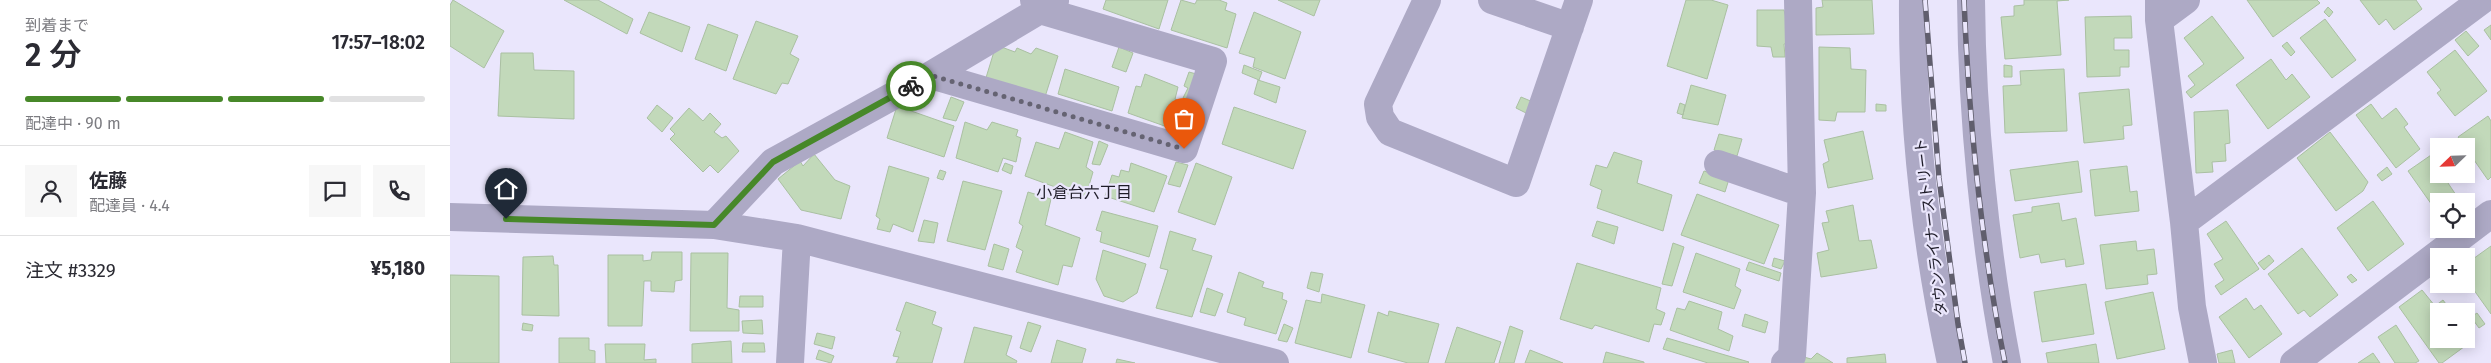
<!DOCTYPE html>
<html lang="ja">
<meta charset="utf-8">
<style>
body{margin:0;font-family:"Fira Sans","Noto Sans JP",sans-serif;background:#f7f7f7;color:#2b2b33;height:100vh;display:flex;flex-direction:column;font-size:19px;white-space:nowrap}
*{box-sizing:border-box;margin:0}
p{font-size:16px;color:#7c7c81}
.icon{flex:none;width:28px;height:28px;fill:none;stroke:currentColor;stroke-width:2;stroke-linecap:round;stroke-linejoin:round}
.map{position:relative;flex:1;overflow:hidden}
.panel{display:flex;flex-direction:column;background:#fff;width:450px}
.panel>*{flex:none}
.needle{width:32px;rotate:247deg}
.tools{position:absolute;left:1980px;top:138px;display:grid;gap:10px}
.tools a{display:grid;place-items:center;width:45px;height:45px;border-radius:0px;background:#fff;box-shadow:0 2px 12px #0003;font-size:25px}
.pin{position:absolute;display:grid;place-items:center;width:42px;height:42px;color:#fff;margin:-51px -21px;border-radius:50% 50% 50% 0;rotate:-45deg;box-shadow:0 0 5px #0007}
.pin .icon{rotate:45deg}
.courier{position:absolute;display:grid;place-items:center;width:50px;height:50px;margin:-25px;border:4px solid #478829;border-radius:50%;background:#fff;color:#222;box-shadow:0 1px 6px #0007}
.overview em{font-style:normal;font-weight:600}
.overview div{display:flex;flex-direction:column-reverse}
.overview{display:flex;align-items:center;justify-content:space-between;height:85px;padding:0 25px}
h1{font-size:32px;font-weight:600;line-height:38px}
.bar{display:grid;grid-template-columns:repeat(4,1fr);gap:8px 5px;align-content:center;height:60px;padding:0 25px}
.bar i{height:6px;border-radius:4px;background:#e1e1e2}
.bar .active{background:#478829}
.bar p{grid-column:span 4}
.line{display:flex;align-items:center;gap:12px;padding:0 25px;border-top:1px solid #e1e1e2}
.line div{flex:1}
.round{display:grid;place-items:center;flex:none;width:52px;height:52px;border-radius:0px;background:#f7f7f7}
main{display:flex;flex:1;min-height:0}
.map>svg:first-child{display:block}
.building{fill:#c2d9ba;stroke:#aac0a2}
.lines{fill:none;stroke-linecap:round;stroke-linejoin:round}
.minor{stroke:#ada9c5;stroke-width:28}
.rail-casing{stroke:#605e6d;stroke-width:5.5}
.rail{stroke:#eae6fc;stroke-width:4;stroke-dasharray:11;stroke-linecap:butt}
.done{stroke:#656372;stroke-width:5;stroke-dasharray:0 9}
.route{stroke:#478829;stroke-width:6}
.labels{text-anchor:middle;stroke-width:4.5;stroke-linejoin:round;paint-order:stroke}
.street-label{font-size:15px;fill:#1e1c28;stroke:#eae6fc}
.neighbourhood-label{font-size:16px;fill:#1e1c28;stroke:#eae6fc}
</style>
<main>
<section class="panel">
<div class="overview"><div><h1>2 分</h1><p>到着まで</p></div><em>17:57–18:02</em></div>
<div class="bar"><i class="active"></i><i class="active"></i><i class="active"></i><i></i><p>配達中 · 90 m</p></div>
<div class="line" style="height:90px"><a class="round"><svg class="icon" aria-label="person" viewBox="0 0 24 24"><circle cx="12" cy="8" r="4"/><path d="M4 21q1-7 8-7t8 7"/></svg></a><div><b>佐藤</b><p>配達員 · 4.4</p></div><a class="round"><svg class="icon" aria-label="chat" viewBox="0 0 24 24"><path d="M4 5h16v11H9l-5 4z"/></svg></a><a class="round"><svg class="icon" aria-label="phone" viewBox="0 0 24 24"><path d="M5 4h4l2 5-3 2q2 4 5 5l2-3 5 2v4C11 20 4 13 5 4z"/></svg></a></div>
<div class="line" style="height:65px"><div>注文 #3329</div><b>¥5,180</b></div>
</section>
<div class="map">
<svg width="2041" height="363" viewBox="0 0 2041 363">
<rect width="100%" height="100%" fill="#eae6fc"/>
<path class="building" d="M3,0L54,31L34,68L0,46V5Z
M114,0H148L183,19L177,34Z
M656,0H718L709,29L653,9Z
M731,0L745,4L747,0H769L777,3L775,10L786,14L777,48L721,30Z
M828,0H870L864,16Z
M1236,0H1261L1278,5L1257,79L1217,66Z
M1372,0H1422L1424,34L1366,35V8L1373,7Z
M1574,0H1619L1607,1L1611,55L1555,59L1551,17L1564,16V6L1574,5Z
M1797,0H1867L1870,3L1823,37Z
M1910,0H1966L1972,9L1944,30L1936,19L1929,25Z
M1878,7L1883,12L1879,17L1874,12Z
M1307,10H1334L1342,43L1334,44L1335,57H1323L1321,47L1307,46Z
M199,12L240,27L232,52L190,33Z
M804,12L851,32L835,79L803,67L805,58L789,53Z
M1681,16L1682,38H1664V50H1679V67H1670V76L1637,77L1635,17Z
M1762,16L1794,58L1741,98L1736,92L1745,85L1738,76L1754,64L1734,38Z
M1875,19L1906,60L1882,78L1850,38Z
M306,21L348,36L340,54L349,59L338,84L332,83L326,94L283,79Z
M258,24L288,35L276,71L245,59Z
M2041,25V40L2034,30Z
M2016,31L2029,46L2018,56L2005,40Z
M1837,42L1845,52L1841,56L1832,46Z
M546,45L565,52L567,48L581,54L586,48L608,56L594,100L535,81Z
M669,47L683,53L676,72L662,67Z
M1369,47L1400,48L1401,69L1416,70L1415,112H1387L1385,121L1369,120Z
M2005,50L2037,91L2005,116L1987,93L1991,90L1977,72Z
M51,53H83L84,70L124,71V119L48,116Z
M1821,59L1836,80L1842,74L1860,97L1818,129L1786,85Z
M794,65L812,72L809,80L792,73Z
M1554,65L1562,66V77H1554Z
M615,69L669,87L662,111L608,94Z
M1614,69L1617,131L1555,133L1553,86L1571,85L1570,71Z
M739,72L750,75L741,101L733,98L738,88L734,86Z
M695,74L728,87L725,99L731,102L723,129L678,113L686,86L691,87Z
M808,80L830,87L826,103L804,94Z
M1241,85L1276,95L1268,125L1232,118Z
M1679,89L1682,125L1673,126L1674,139L1634,143L1629,93Z
M501,97L514,102L506,121L493,118Z
M1071,97L1083,102L1078,114L1066,108Z
M1230,103L1235,105L1233,115L1227,113Z
M1426,104L1436,105V111H1426Z
M1921,104L1932,119L1946,108L1958,124L1954,127L1970,149L1946,168L1906,115Z
M207,105L223,118L212,132L197,118Z
M447,106L504,126L494,157L437,138Z
M784,107L856,131L843,169L772,144Z
M239,108L253,121L260,113L271,124L264,132L272,138L276,136L289,151L268,173L260,165L253,172L220,139L225,134L220,129Z
M1778,110L1780,143L1775,144L1776,161L1762,162L1763,172L1746,173L1744,112Z
M2038,116L2041,121V177L2038,180L2008,137Z
M515,122L537,130L542,122L568,130L566,136L571,138L566,162L553,158L548,172L506,158Z
M1413,131L1423,179L1378,188L1373,164L1379,161L1374,140Z
M615,132L643,142L636,167L643,172L635,199L608,191V188L575,176L586,142L609,149Z
M1880,132L1918,182L1913,191L1886,211L1847,158Z
M1269,134L1292,139L1287,156L1264,150Z
M649,141L658,145L650,165L642,164Z
M1164,152L1192,161L1187,183L1222,195L1213,231L1147,208L1152,190L1140,185L1146,165L1157,168Z
M1984,153L1989,161V174H1998L2002,180L1998,183L2010,201H1989V215L1958,171Z
M364,154L385,180L400,186L391,219L351,210L328,179L350,161L353,166Z
M1628,161L1632,192L1565,201L1560,170Z
M726,162L738,165L730,187L718,184Z
M555,163L563,166L561,174L552,170Z
M681,163L717,176L704,212L655,196L662,175L669,177L671,170L679,172Z
M746,163L782,177L765,225L728,212Z
M439,166L479,178L463,232L443,224L440,232L427,229L430,219L426,216Z
M1677,166L1680,192L1687,191L1689,211L1645,216L1640,170Z
M1937,167L1942,174L1932,181L1927,175Z
M490,170L496,172L493,180L487,178Z
M1254,171L1279,179L1275,192L1249,183Z
M513,181L552,191L535,250L497,241Z
M578,192L601,199L595,225L630,238L622,267L613,265L608,285L566,272L573,251L566,247L573,226L569,223Z
M1247,194L1329,225L1314,264L1231,235Z
M1923,201L1954,244L1918,271L1887,228Z
M1609,203L1612,221L1626,218L1634,264L1616,267L1615,259L1591,263L1589,254L1570,258L1563,215L1582,212V207Z
M1403,205L1409,241L1421,240L1427,268L1371,277L1367,253L1379,250L1372,223L1379,222L1376,211Z
M652,211L708,226L699,257L650,242L652,232L646,230Z
M474,220L488,223L484,243L468,241Z
M1147,221L1168,227L1164,244L1142,236Z
M1776,221L1809,269L1771,295L1765,286L1774,280L1764,264L1773,259L1757,234Z
M720,231L746,239L742,250L762,256L742,317L706,308L718,270L710,268Z
M1686,241L1687,251L1704,249L1707,274L1697,275L1698,284L1656,289L1650,245Z
M1223,243L1234,247L1222,286L1212,284Z
M544,244L559,249L553,270L538,266Z
M2041,246V314L2016,279V264Z
M1852,248L1888,295L1860,317L1854,310L1848,314L1818,274Z
M653,250L696,264L687,293L673,302L654,296L646,279Z
M202,252H232V280L225,281L224,292L201,291V281H194L192,326H158V255H193V261L201,260Z
M241,253H278L277,308L289,310V331H240Z
M1246,253L1290,269L1285,286L1291,290L1284,309L1233,292Z
M1819,255L1824,261L1814,270L1808,263Z
M103,256L104,265H108L109,316L72,315L73,257Z
M1324,258L1335,261L1331,269L1322,266Z
M1299,262L1331,273L1329,281L1296,270Z
M1127,263L1211,288L1206,309L1215,313L1211,325L1204,324L1199,342L1145,325L1142,329L1110,319Z
M789,272L814,282L812,287L833,293L832,299L837,301L826,334L794,325L796,318L777,312Z
M861,272L873,274L869,292L857,288Z
M1901,274L1907,280L1902,283L1897,277Z
M0,275L49,276V363H0Z
M1636,284L1644,334L1592,342L1584,292Z
M757,288L773,294L765,316L750,312Z
M1972,290L1985,306L1993,300L2001,311H1989V339H2016V333L2022,341L1992,363H1989L1949,307Z
M1703,292L1715,349L1667,359L1655,302Z
M872,294L915,305L901,358L845,343L856,300L871,303Z
M290,296H313V307H289Z
M1796,298L1804,310L1811,305L1832,334L1799,358L1769,317Z
M1239,301L1272,312L1268,329L1283,336L1279,351L1220,330L1227,308L1235,310Z
M456,302L486,312L482,324L492,328L482,363H446L449,357L443,356L451,332L446,330Z
M939,311L989,324L978,363H958L918,352L928,312L938,316Z
M2027,313L2035,324L2029,328L2021,317Z
M1295,314L1318,322L1315,333L1292,326Z
M312,320L313,334L293,333L292,321Z
M578,322L591,326L581,352L570,348Z
M73,323L83,325L82,331L72,330Z
M834,324L843,328L837,342L828,340Z
M1946,325L1969,361L1965,363H1945L1928,337Z
M1060,326L1073,331L1064,363H1049Z
M524,327L562,336L556,355L567,361L566,363H514Z
M1007,327L1051,342L1044,363H995Z
M367,333L385,337L382,349L364,344Z
M109,338H139V350L145,351V363H109Z
M1217,338L1299,362L1298,363H1258L1213,349Z
M607,340L636,349L632,363H601Z
M281,341L282,363H242V344Z
M293,343H314L315,352H292Z
M155,344H195L194,360L206,359V363H156Z
M1646,344L1649,363H1598L1596,353Z
M369,350L384,356L381,363L366,359Z
M1080,350L1113,363H1075Z
M1782,350L1785,363H1769L1767,354Z
M1156,352L1194,362V363H1153Z
M1367,353L1383,363H1350L1354,357L1361,359Z
M1923,353L1930,363H1908Z
M1435,354L1436,363H1397V358Z
M667,359L685,363H666Z"/>
<g class="lines">
<path class="minor" d="M977,0L928,104L930,117L940,132L1066,183L1129,0
M1042,0L1120,27
M1463,0C1462,120 1476,246 1501,363
M1521,0C1522,117 1535,248 1557,363
M1709,0V20L1734,222L1742,307L1753,363
M1709,20L1736,0
M481,75L734,149L763,61L590,10L584,0
M1268,164L1352,193
M0,217L264,225L347,238L825,363
M1734,222L2032,0
M264,225L323,162L481,75L605,1
M340,363L347,238
M1335,363L1342,356L1352,193L1348,0
M1844,363L2041,214"/>
<defs>
<path id="rail" d="M1475,0L1489,178L1508,324L1515,363
M1514,0C1519,122 1531,244 1555,363"/>
</defs>
<use href="#rail" class="rail-casing"/>
<use href="#rail" class="rail"/>
</g>
<g class="lines">
<path class="done" d="M461,86L480,75L734,149"/>
<path class="route" d="M56,219L264,225L323,162L461,86"/>
</g>
<g class="labels">
<g class="street-label">
<text transform="translate(1481 227) rotate(-97)" y="5">タウンライナーストリート</text>
</g>
<g class="neighbourhood-label">
<text x="634" y="198">小倉台六丁目</text>
</g>
</g>
</svg>
<div class="tools">
<a><svg class="needle" viewBox="-14 -14 28 28"><path d="M0-13l5 13h-10z" fill="#e53935"/><path d="M0 13l5-13h-10z" fill="#7c7c81"/></svg></a>
<a><svg class="icon" aria-label="locate" viewBox="0 0 24 24"><circle cx="12" cy="12" r="6"/><path d="M12 2v4M12 18v4M2 12h4M18 12h4"/></svg></a>
<a>+</a>
<a>−</a>
</div>
<div class="pin" style="left:734px;top:149px;background:#ea580c"><svg class="icon" aria-label="bag" viewBox="0 0 24 24"><path d="M5 8h14l-1 12H6zM9 8a3 3 0 0 1 6 0"/></svg></div>
<div class="pin" style="left:56px;top:219px;background:#1f2937"><svg class="icon" aria-label="home" viewBox="0 0 24 24"><path d="M3 11l9-7 9 7M6 9v11h12V9"/></svg></div>
<div class="courier" style="left:461px;top:86px"><svg class="icon" aria-label="bike" viewBox="0 0 24 24"><circle cx="6" cy="16" r="4"/><circle cx="18" cy="16" r="4"/><path d="M6 16l4-8h5l3 8M10 8l3 8H6M13 5h3"/></svg></div>
</div>
</main>
